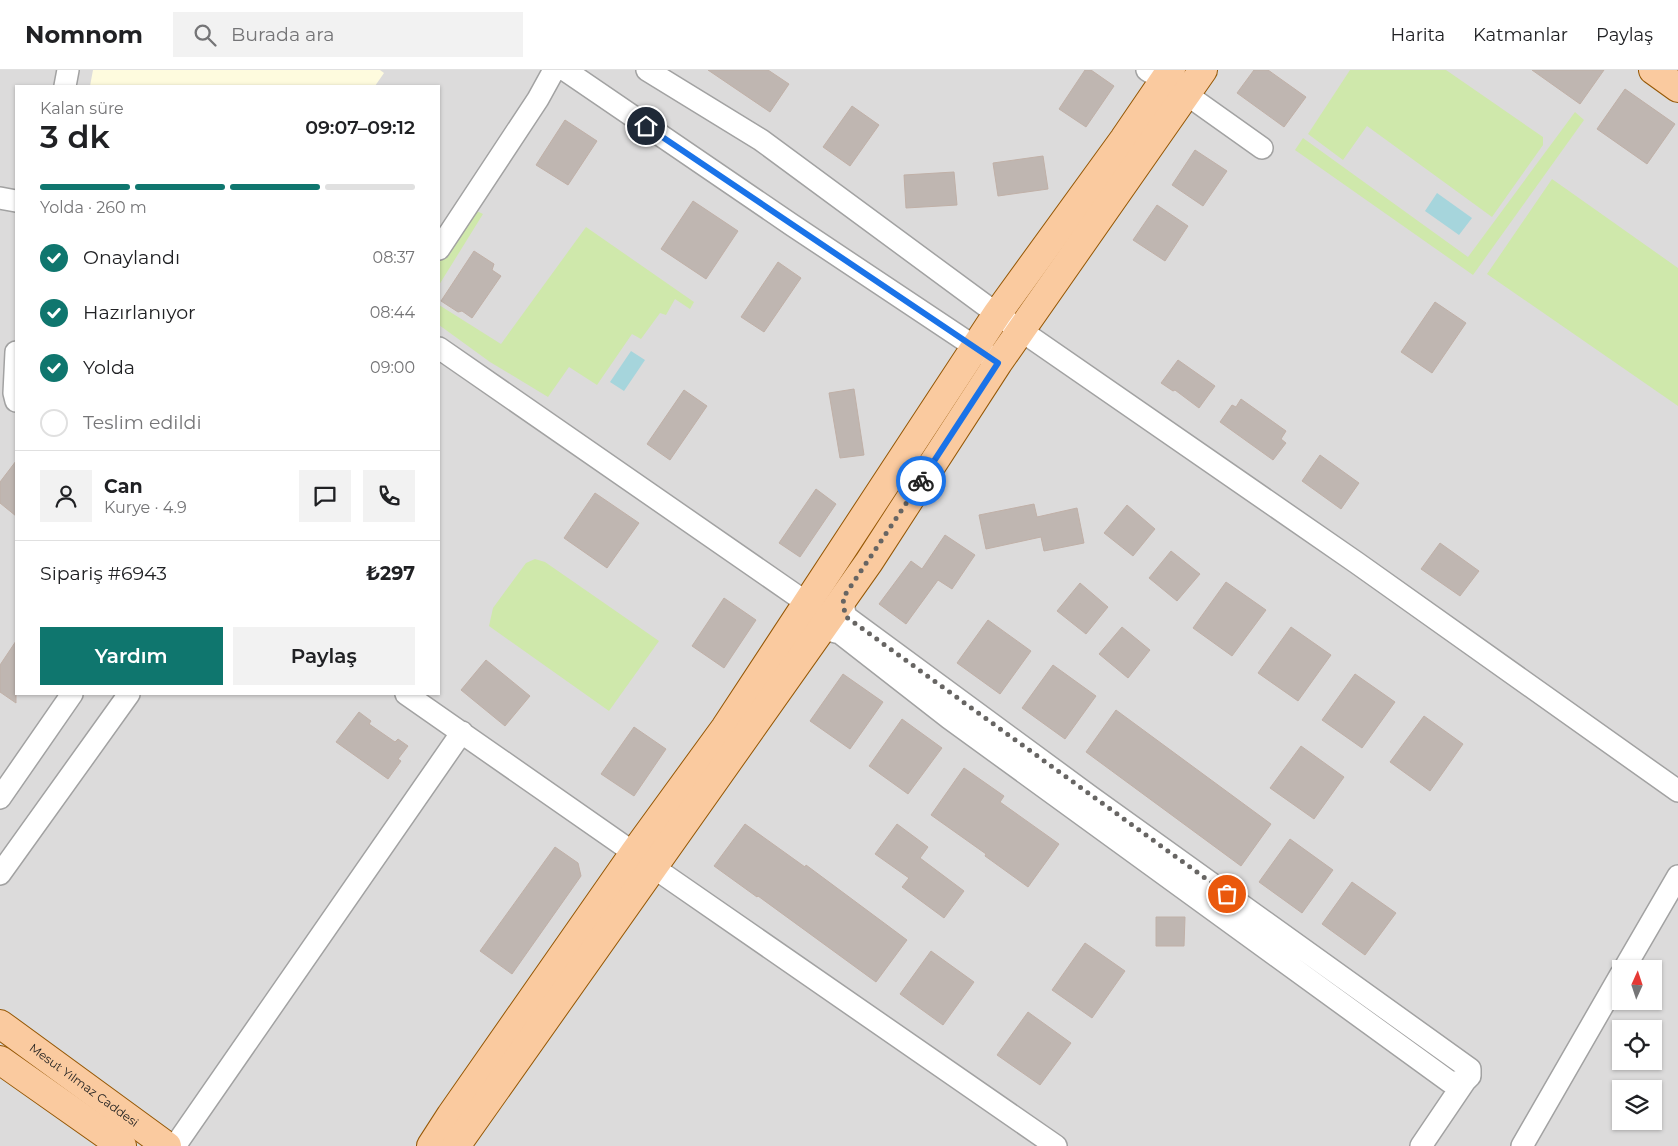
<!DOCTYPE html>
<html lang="tr">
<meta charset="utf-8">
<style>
body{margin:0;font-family:Montserrat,sans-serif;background:#f2f2f2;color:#202124;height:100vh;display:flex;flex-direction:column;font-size:19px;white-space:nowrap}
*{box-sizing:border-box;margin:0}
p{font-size:16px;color:#757577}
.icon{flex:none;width:28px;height:28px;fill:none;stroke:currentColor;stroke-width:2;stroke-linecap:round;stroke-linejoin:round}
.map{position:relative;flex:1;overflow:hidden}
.drawer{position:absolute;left:15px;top:15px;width:425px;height:610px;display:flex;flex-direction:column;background:#fff;border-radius:0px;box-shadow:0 1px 4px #0004}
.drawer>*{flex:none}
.needle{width:32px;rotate:3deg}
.buttons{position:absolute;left:1612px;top:890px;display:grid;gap:10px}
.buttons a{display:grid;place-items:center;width:50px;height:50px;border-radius:0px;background:#fff;box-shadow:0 1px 4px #0004;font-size:25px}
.pin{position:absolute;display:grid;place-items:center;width:42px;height:42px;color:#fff;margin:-21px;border:2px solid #fff;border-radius:50%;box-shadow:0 1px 5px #0007}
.courier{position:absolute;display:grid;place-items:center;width:50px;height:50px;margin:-25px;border:4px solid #1a73e8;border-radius:50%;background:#fff;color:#222;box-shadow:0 1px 6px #0007}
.head em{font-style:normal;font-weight:600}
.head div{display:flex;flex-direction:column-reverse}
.head{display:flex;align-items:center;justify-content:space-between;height:85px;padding:0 25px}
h1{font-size:32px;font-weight:600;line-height:38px}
.bar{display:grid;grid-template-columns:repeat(4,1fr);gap:8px 5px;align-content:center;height:60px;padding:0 25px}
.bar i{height:6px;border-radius:4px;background:#e0e0e0}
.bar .active{background:#0f766e}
.bar p{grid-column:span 4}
.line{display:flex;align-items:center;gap:12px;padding:0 25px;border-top:1px solid #e0e0e0}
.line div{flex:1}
.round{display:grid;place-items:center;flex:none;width:52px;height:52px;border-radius:0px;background:#f2f2f2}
ol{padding:0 25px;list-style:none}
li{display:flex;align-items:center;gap:15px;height:55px}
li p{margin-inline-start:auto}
li .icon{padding:5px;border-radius:50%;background:#0f766e;color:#fff;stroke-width:4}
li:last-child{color:#757577}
li i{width:28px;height:28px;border:2px solid #e0e0e0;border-radius:50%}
.action{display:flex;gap:10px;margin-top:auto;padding:10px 25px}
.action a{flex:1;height:58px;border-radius:0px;background:#0f766e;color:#fff;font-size:20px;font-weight:600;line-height:58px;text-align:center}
.action a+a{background:#f2f2f2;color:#202124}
header{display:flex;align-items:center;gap:30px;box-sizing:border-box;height:70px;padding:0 25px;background:#fff;border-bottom:1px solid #e0e0e0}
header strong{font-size:24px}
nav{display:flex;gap:28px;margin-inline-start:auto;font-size:18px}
.search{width:350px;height:45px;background:#f2f2f2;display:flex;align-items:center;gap:12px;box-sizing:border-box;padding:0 18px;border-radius:0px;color:#757577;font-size:19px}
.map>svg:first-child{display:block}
.residential{fill:#dcdbdb;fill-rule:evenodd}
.education{fill:#fefbde}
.grass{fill:#cfe8ab}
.water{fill:#a6d5dc}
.building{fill:#bfb6b1;stroke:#c0b0a7}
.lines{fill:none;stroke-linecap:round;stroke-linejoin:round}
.minor-casing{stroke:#a2a2a2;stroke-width:24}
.major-casing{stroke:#955704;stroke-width:30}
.minor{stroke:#fff;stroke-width:21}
.major{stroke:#faca9f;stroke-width:28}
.done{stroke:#676563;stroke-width:5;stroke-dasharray:0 9}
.route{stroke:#1a73e8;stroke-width:6}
.labels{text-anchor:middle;stroke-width:4.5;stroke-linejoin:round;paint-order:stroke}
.street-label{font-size:12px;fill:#1e1e1e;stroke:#fff}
</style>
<header>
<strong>Nomnom</strong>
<div class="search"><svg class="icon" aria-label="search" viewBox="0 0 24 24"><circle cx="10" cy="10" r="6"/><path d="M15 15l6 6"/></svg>Burada ara</div>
<nav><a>Harita</a><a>Katmanlar</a><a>Paylaş</a></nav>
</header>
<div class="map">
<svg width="1678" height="1076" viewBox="0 0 1678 1076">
<rect width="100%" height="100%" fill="#efeae4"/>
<path class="residential" d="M0,0H1678V1076H0ZM16,16H439V624H16ZM1621,899H1654V931H1621ZM1621,959H1654V991H1621ZM1621,1019H1654V1051H1621Z"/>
<path class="education" d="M93,0H380L384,3L375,16H90Z"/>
<path class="grass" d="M1350,0H1446L1543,67V75L1492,147L1367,56L1343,90L1308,64Z
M1575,42L1584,50L1473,205L1295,80L1303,68L1468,187Z
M1552,109L1678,198V336L1487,204Z
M473,139L483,144L439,215V193Z
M586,157L694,232L690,239L675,229L666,245L660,243L641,269L632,264L597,315L569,297L548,327L490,292L439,255V235L501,274Z
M535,489L545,492L659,571L609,641L489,556L493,538L526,493Z"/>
<path class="water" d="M1437,123L1472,148L1459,165L1425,141Z
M631,281L645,290L624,321L610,312Z"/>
<path class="building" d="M708,0H768L789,14L770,42Z
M1085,0H1091L1114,16L1086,57L1059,39Z
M1254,0H1268L1306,27L1284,57L1237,23Z
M1532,0H1604L1580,34Z
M1625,19L1675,54L1647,94L1597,59Z
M852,36L879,55L850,96L823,77Z
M565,50L597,71L568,115L536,95Z
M1195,80L1227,101L1203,136L1172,115Z
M1043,86L1048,119L998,126L993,93Z
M954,102L957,135L906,138L904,105Z
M693,131L738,161L706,209L661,179Z
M1157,135L1188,156L1165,191L1133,170Z
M474,181L494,194L492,200L501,206L472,248L462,241L458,242L441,231Z
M778,192L801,208L764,262L741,247Z
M1435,232L1466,253L1432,303L1401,282Z
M1178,290L1215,316L1199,338L1175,320L1173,321L1161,313Z
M854,319L864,385L840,388L829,323Z
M684,320L707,336L670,390L647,374Z
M1241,329L1286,361L1281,369L1286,373L1273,390L1220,352L1232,335L1236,337Z
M1320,385L1359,413L1341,439L1302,411Z
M16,391V446L0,433V412Z
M816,419L836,434L800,487L779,473Z
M595,423L639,453L607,498L564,468Z
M1034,434L1037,447L1077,438L1084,473L1044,481L1041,467L986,479L979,445Z
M1127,435L1155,459L1133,486L1104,463Z
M945,465L975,485L952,519L938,510L906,554L879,534L911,491L922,499Z
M1440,473L1479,501L1460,526L1421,499Z
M1171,481L1200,504L1177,531L1149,508Z
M1226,512L1266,540L1232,586L1193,558Z
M1080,513L1108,537L1086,564L1057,541Z
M724,528L756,550L724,598L692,576Z
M988,550L1031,581L1000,624L957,593Z
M1122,557L1150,580L1128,608L1099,584Z
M1291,557L1331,585L1298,631L1258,603Z
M16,571V633L0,622V595Z
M486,590L530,626L505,656L461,620Z
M1053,595L1096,626L1065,669L1022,638Z
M843,604L883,632L850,679L810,651Z
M1355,604L1395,632L1362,678L1322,650Z
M1116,640L1271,754L1241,796L1086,682Z
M359,642L371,651L369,654L395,672L398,669L408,676L398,689L401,691L388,709L336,672Z
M1424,646L1463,674L1430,721L1390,692Z
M902,649L942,678L908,724L869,696Z
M634,657L666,679L634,726L601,704Z
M1301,676L1344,707L1314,749L1270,718Z
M964,698L1004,726L1000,732L1059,774L1028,817L985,786L986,784L931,745Z
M745,754L805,797L806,795L907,870L876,912L758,826L757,827L714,796Z
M897,754L928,777L920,788L964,821L944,848L902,817L909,808L875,784Z
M1290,769L1333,800L1302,843L1259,812Z
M555,777L578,793L581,806L512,904L480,881Z
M1352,812L1396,843L1365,885L1322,854Z
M1156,847H1185L1184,876H1156Z
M1085,873L1125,901L1092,948L1052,920Z
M931,881L974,912L943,955L900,924Z
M1028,942L1071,973L1040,1015L997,985Z"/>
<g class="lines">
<defs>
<path id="minor" d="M565,0L792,155L987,285
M647,0L761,70L997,244L1357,493L1678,721
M1147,0L1186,24L1262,78
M65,16L68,0
M0,128L16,131
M439,179L538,29L554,0
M439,278L807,533
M16,282L14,323L16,331
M818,564L828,560L840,563L949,648L1450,1012L1465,1011L1470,1006V999L1091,727L845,546L843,528
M406,624L634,783
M0,728L72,624
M653,797L1056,1076
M0,804L129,624
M1624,899L1678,806
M175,1076L462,662
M1421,1076L1465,1011
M1522,1076L1621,904"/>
<g id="major">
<path d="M1653,0L1678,18"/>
<path id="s1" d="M0,954L167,1076"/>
<path d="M0,990L122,1076"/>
<path d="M431,1076L451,1045L634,783L725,658L997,244L1124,69L1171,0"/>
<path d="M456,1076L869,492L998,293L1203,0"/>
</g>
</defs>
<use href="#minor" class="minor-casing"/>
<use href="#major" class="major-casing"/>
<use href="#minor" class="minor"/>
<use href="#major" class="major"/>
</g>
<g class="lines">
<path class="done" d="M921,411L843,528L845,546L1227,824"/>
<path class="route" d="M646,56L998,293L921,411"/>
</g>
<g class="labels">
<g class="street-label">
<text dy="4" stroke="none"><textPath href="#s1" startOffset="104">Mesut Yılmaz Caddesi</textPath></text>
</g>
</g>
</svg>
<div class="buttons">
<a><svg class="needle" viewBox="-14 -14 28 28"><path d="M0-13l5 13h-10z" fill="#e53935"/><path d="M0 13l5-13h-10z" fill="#757577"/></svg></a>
<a><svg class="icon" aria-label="locate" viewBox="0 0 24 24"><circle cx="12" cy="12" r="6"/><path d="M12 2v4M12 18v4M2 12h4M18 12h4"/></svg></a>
<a><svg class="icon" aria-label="layers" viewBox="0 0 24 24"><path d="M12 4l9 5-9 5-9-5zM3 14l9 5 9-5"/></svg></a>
</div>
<div class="pin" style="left:1227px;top:824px;background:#ea580c"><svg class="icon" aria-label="bag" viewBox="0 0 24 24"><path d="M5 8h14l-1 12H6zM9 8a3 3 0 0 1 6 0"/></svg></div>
<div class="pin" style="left:646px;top:56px;background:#1f2937"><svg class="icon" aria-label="home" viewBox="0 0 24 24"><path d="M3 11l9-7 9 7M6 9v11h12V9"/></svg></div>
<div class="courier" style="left:921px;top:411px"><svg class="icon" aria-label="bike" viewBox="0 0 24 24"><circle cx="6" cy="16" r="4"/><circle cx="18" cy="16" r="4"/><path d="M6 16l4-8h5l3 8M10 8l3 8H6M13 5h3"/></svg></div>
<section class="drawer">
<div class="head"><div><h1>3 dk</h1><p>Kalan süre</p></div><em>09:07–09:12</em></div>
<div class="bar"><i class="active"></i><i class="active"></i><i class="active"></i><i></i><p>Yolda · 260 m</p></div>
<ol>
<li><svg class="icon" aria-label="check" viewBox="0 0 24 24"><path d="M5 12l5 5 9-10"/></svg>Onaylandı<p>08:37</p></li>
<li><svg class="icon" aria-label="check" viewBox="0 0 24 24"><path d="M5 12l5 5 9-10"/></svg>Hazırlanıyor<p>08:44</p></li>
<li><svg class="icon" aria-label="check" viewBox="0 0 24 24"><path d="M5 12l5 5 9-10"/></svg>Yolda<p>09:00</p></li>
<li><i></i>Teslim edildi</li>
</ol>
<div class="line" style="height:90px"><a class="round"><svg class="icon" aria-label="person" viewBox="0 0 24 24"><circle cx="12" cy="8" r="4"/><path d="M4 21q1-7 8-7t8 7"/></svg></a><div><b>Can</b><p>Kurye · 4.9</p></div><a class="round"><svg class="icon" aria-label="chat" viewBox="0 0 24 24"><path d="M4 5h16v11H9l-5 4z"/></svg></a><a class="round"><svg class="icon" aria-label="phone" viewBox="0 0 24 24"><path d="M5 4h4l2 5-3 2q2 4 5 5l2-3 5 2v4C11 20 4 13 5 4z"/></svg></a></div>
<div class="line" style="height:65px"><div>Sipariş #6943</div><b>₺297</b></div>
<div class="action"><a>Yardım</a><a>Paylaş</a></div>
</section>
</div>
